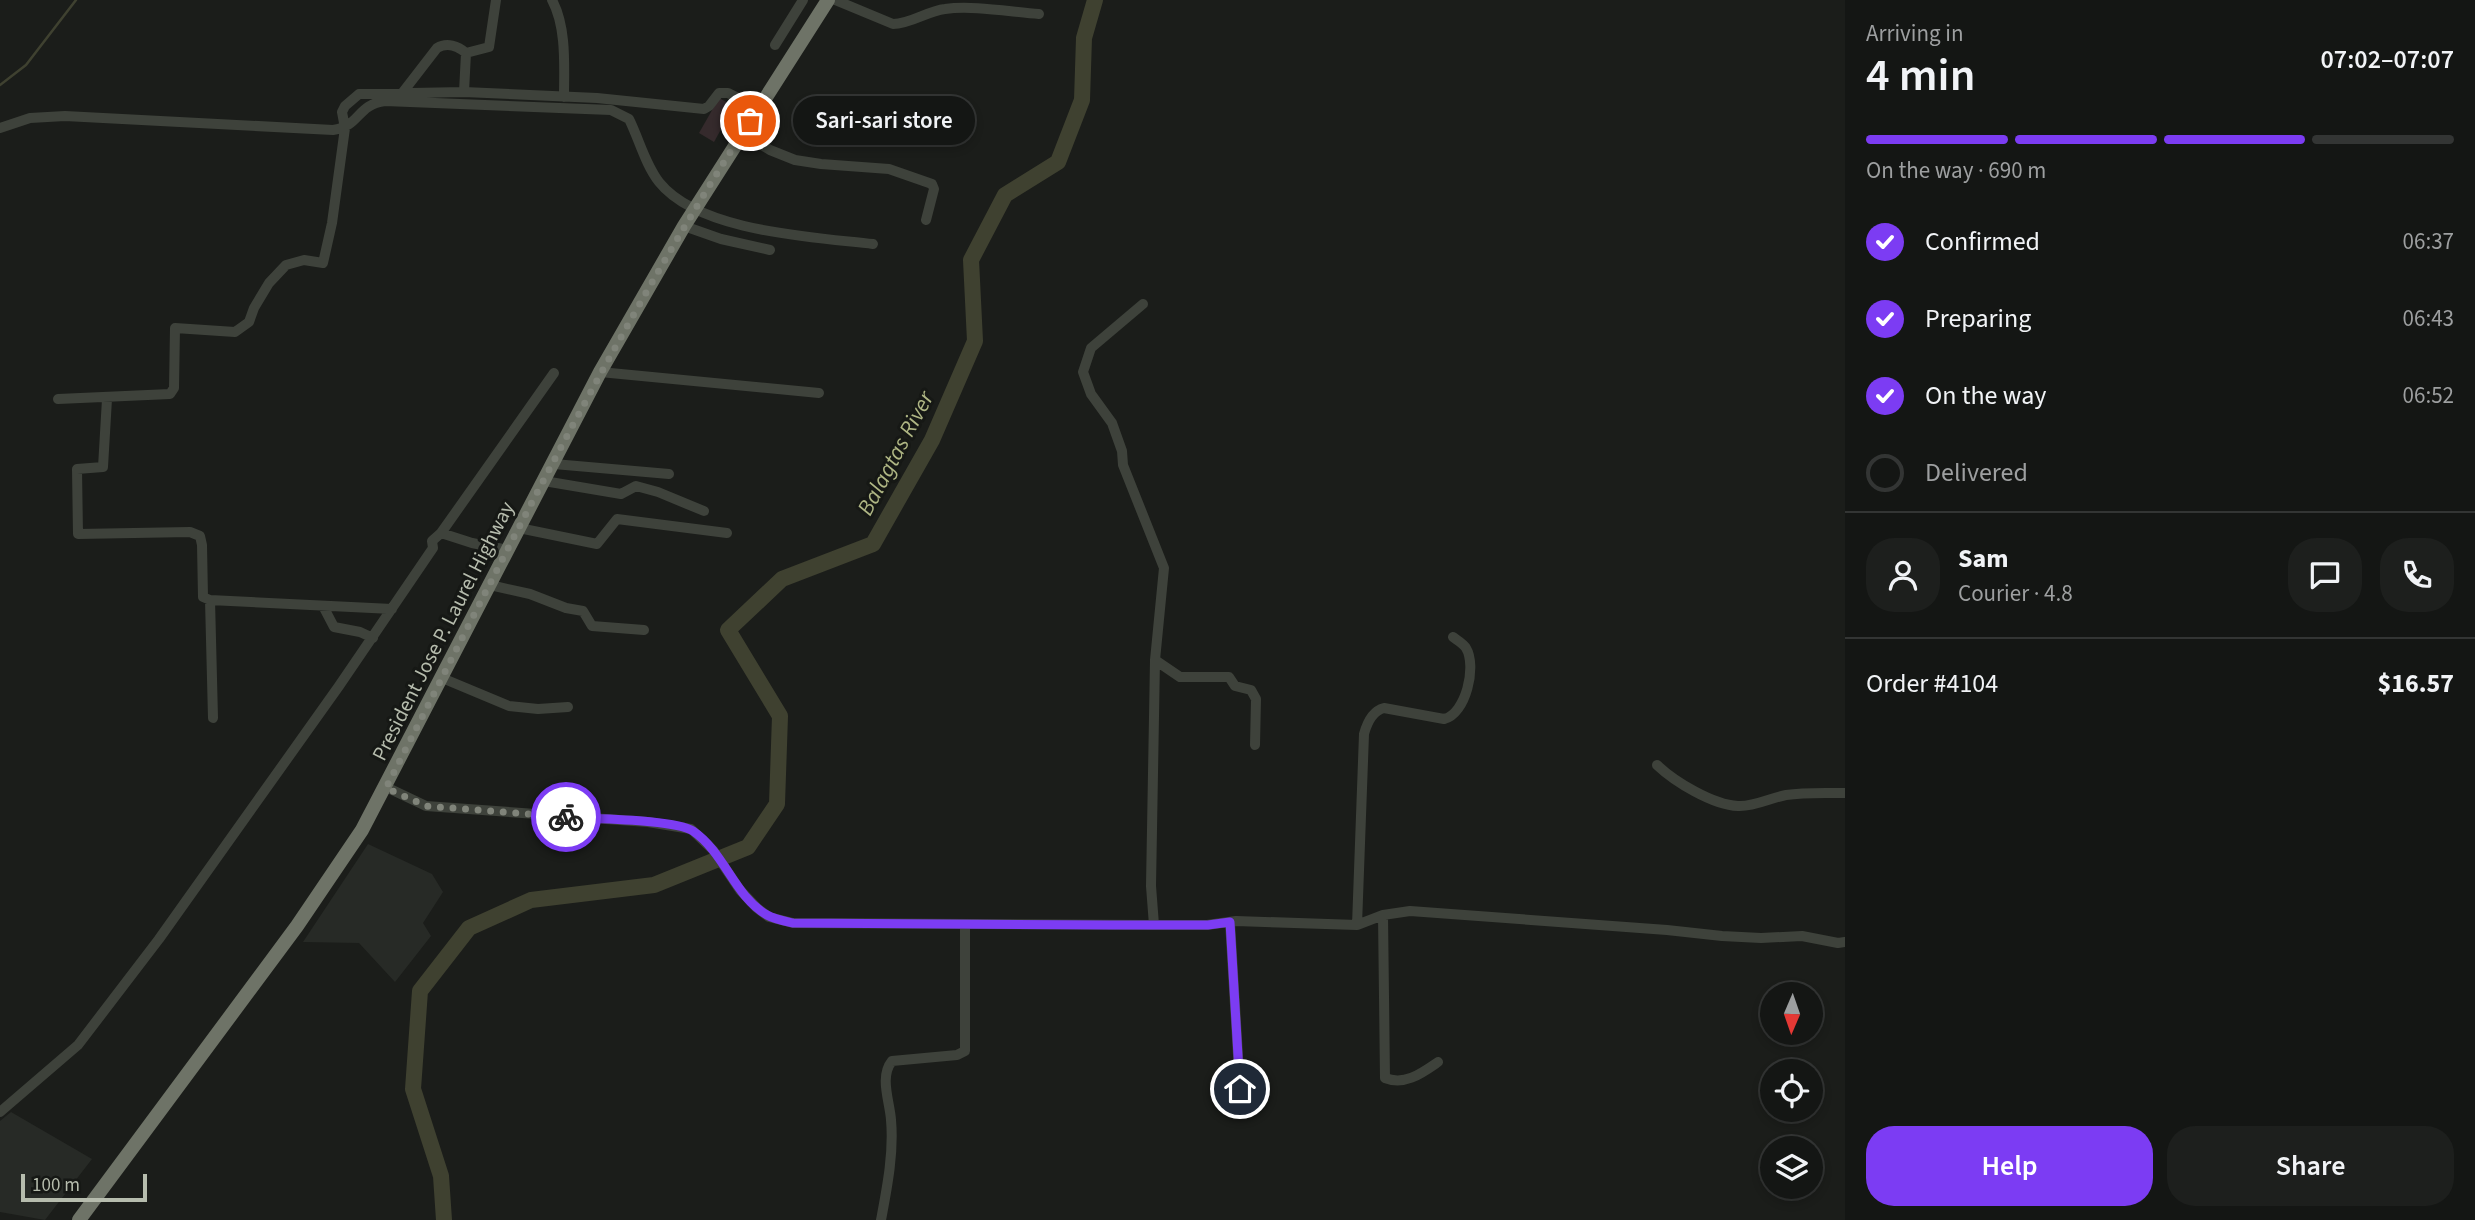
<!DOCTYPE html>
<meta charset="utf-8">
<style>
body{margin:0;font-family:"Source Sans 3",sans-serif;background:#1d1f1d;color:#f1f3f6;height:100vh;display:flex;flex-direction:column;font-size:26px;white-space:nowrap}
*{box-sizing:border-box;margin:0}
p{font-size:23px;color:#9d9fa0}
.icon{flex:none;width:38px;height:38px;fill:none;stroke:currentColor;stroke-width:2;stroke-linecap:round;stroke-linejoin:round}
.map{position:relative;flex:1;overflow:hidden}
.drawer{display:flex;flex-direction:column;background:#141614;width:630px}
.drawer>*{flex:none}
.needle{width:46px;rotate:182deg}
.fabs{position:absolute;left:1760px;top:982px;display:grid;gap:14px}
.fabs a{display:grid;place-items:center;width:63px;height:63px;border-radius:50%;background:#141614;box-shadow:0 4px 10px #0003,0 0 0 2px #333534;font-size:35px}
.scale{position:absolute;left:21px;bottom:18px;width:126px;box-sizing:border-box;padding-left:7px;border:4px solid #b6bcad;border-top:0;font-size:19px;line-height:24px;white-space:nowrap;color:#b6bcad;-webkit-text-stroke:5px #161815;paint-order:stroke}
.pin{position:absolute;display:grid;place-items:center;width:60px;height:60px;color:#fff;margin:-30px;border:4px solid #fff;border-radius:50%;box-shadow:0 2px 7px #0007}
.courier{position:absolute;display:grid;place-items:center;width:70px;height:70px;margin:-35px;border:5px solid #7c3cf3;border-radius:50%;background:#fff;color:#222;box-shadow:0 2px 9px #0007}
.bubble{position:absolute;height:49px;border-radius:24px;background:#141614;box-shadow:0 4px 10px #0003,0 0 0 2px #333534;font-size:23px;font-weight:600;line-height:49px;text-align:center}
.headline em{font-style:normal;font-weight:600}
.headline div{display:flex;flex-direction:column-reverse}
.headline{display:flex;align-items:center;justify-content:space-between;height:119px;padding:0 21px}
h1{font-size:46px;font-weight:600;line-height:52px}
.bar{display:grid;grid-template-columns:repeat(4,1fr);gap:10px 7px;align-content:center;height:84px;padding:0 21px}
.bar i{height:9px;border-radius:5px;background:#333534}
.bar .selected{background:#7c3cf3}
.bar p{grid-column:span 4}
.line{display:flex;align-items:center;gap:18px;padding:0 21px;border-top:2px solid #333534}
.line div{flex:1}
.round{display:grid;place-items:center;flex:none;width:74px;height:74px;border-radius:28px;background:#1d1f1d}
ol{padding:0 21px;list-style:none}
li{display:flex;align-items:center;gap:21px;height:77px}
li p{margin-inline-start:auto}
li .icon{padding:7px;border-radius:50%;background:#7c3cf3;color:#fff;stroke-width:4}
li:last-child{color:#9d9fa0}
li i{width:38px;height:38px;border:4px solid #333534;border-radius:50%}
.primary-button{display:flex;gap:14px;margin-top:auto;padding:14px 21px}
.primary-button a{flex:1;height:80px;border-radius:28px;background:#7c3cf3;color:#fff;font-size:28px;font-weight:600;line-height:80px;text-align:center}
.primary-button a+a{background:#1d1f1d;color:#f1f3f6}
main{display:flex;flex:1;min-height:0}
.map>svg:first-child{display:block}
.built{fill:#272a26}
.grass{fill:#352a2c}
.lines{fill:none;stroke-linecap:round;stroke-linejoin:round}
.stream{stroke:#3f4130;stroke-width:2.5}
.river{stroke:#3f4130;stroke-width:16}
.minor{stroke:#3e423b;stroke-width:10}
.highway{stroke:#6e7367;stroke-width:14}
.done{stroke:#80847a;stroke-width:7;stroke-dasharray:0 12.6}
.route{stroke:#7c3cf3;stroke-width:9}
.labels{text-anchor:middle;stroke-width:6;stroke-linejoin:round;paint-order:stroke}
.street-label{font-size:21px;fill:#b6bcad;stroke:#161815}
.water-label{font-size:23px;font-style:italic;fill:#afb684;stroke:#161815}
</style>
<main>
<div class="map">
<svg width="1845" height="1220" viewBox="0 0 1845 1220">
<rect width="100%" height="100%" fill="#1b1d1a"/>
<path class="built" d="M368,844L432,874L443,892L423,923L431,936L395,982L359,943L303,942Z
M11,1112L92,1159L45,1220L0,1212V1121Z"/>
<path class="grass" d="M719,98L734,106L714,142L699,133Z"/>
<g class="lines">
<path class="stream" d="M0,85L26,65L76,0"/>
<path class="river" d="M444,1220L441,1176L413,1089L420,991L469,928L531,900L654,885L748,847L777,804L780,716L728,630L782,579L873,544L932,440L975,341L971,260L1005,195L1058,162L1082,100L1084,38L1095,0"/>
<path class="minor" d="M552,0C567,28 564,67 564,97
M835,0L893,24C911,24 927,11 945,9C972,5 1011,12 1039,14
M775,45L803,0
M403,92L437,48C447,42 458,46 466,53
M464,92L466,53L489,47L496,0
M0,128L30,118L65,116L333,130C361,126 356,105 385,101L611,110L629,119C639,139 645,164 659,182C699,232 813,237 873,244
M742,133L770,150L795,160L821,164L889,169L932,184L934,189L926,220
M684,226L721,239L770,250
M1143,304L1091,348L1083,372L1091,394L1112,423L1122,451L1123,465L1164,568L1155,660L1151,886L1154,925
M600,372L819,393
M58,399L170,394L174,388L175,328L235,332L249,322L254,308L269,283L286,265L304,260L323,263L332,223L345,128L342,112L345,106L359,94L464,92L597,98L704,109L709,106L719,93H728L758,108
M107,399L103,467L77,469L78,534L190,532L200,536L202,545L203,597L210,600L392,609
M554,464L669,474
M544,481L621,494L636,486L658,492L704,511
M519,528L597,544L617,519L727,533
M441,533L554,373
M490,585L530,594L566,608L583,611L592,626L644,630
M210,600L213,718
M323,606L334,627L360,632L373,638
M1155,660L1180,677H1229L1235,686L1251,690L1256,699L1255,745
M442,678L509,706L538,709L568,707
M1657,765C1675,782 1713,805 1738,806C1754,807 1770,798 1786,795C1805,792 1825,793 1845,793
M386,787L426,806L648,822L691,829L713,850L740,890L757,908L769,917L793,923L1154,925H1207L1236,921L1357,925L1383,915L1410,911L1667,930L1722,936L1761,938L1802,936L1838,943L1845,942
M1383,915L1385,1078C1405,1086 1422,1073 1438,1062
M1230,922L1240,1089
M1357,925L1364,734C1367,723 1372,711 1384,708L1444,719C1466,714 1477,666 1466,648C1464,644 1457,640 1453,637
M0,1112L78,1045L159,939L339,686L433,548L432,541L441,533L472,543L508,550
M881,1220C887,1188 894,1153 891,1120C890,1102 879,1077 892,1061L957,1055L965,1051V924"/>
<path class="highway" d="M79,1220L297,926L362,830L600,372L684,226L828,0"/>
</g>
<g class="lines">
<path class="done" d="M566,817L426,806L386,788C501,562 613,334 750,121"/>
<path class="route" d="M566,817C592,819 675,819 693,831C725,853 734,896 767,915C774,919 784,921 793,923L1110,925H1208L1230,922L1240,1089"/>
</g>
<g class="labels">
<g class="street-label">
<text transform="translate(443 631) rotate(-63)" y="7">President Jose P. Laurel Highway</text>
</g>
<g class="water-label">
<text transform="translate(895 453) rotate(-62)" y="8">Balagtas River</text>
</g>
</g>
</svg>
<div class="fabs">
<a><svg class="needle" viewBox="-14 -14 28 28"><path d="M0-13l5 13h-10z" fill="#e53935"/><path d="M0 13l5-13h-10z" fill="#9d9fa0"/></svg></a>
<a><svg class="icon" aria-label="locate" viewBox="0 0 24 24"><circle cx="12" cy="12" r="6"/><path d="M12 2v4M12 18v4M2 12h4M18 12h4"/></svg></a>
<a><svg class="icon" aria-label="layers" viewBox="0 0 24 24"><path d="M12 4l9 5-9 5-9-5zM3 14l9 5 9-5"/></svg></a>
</div>
<div class="scale">100 m</div>
<div class="pin" style="left:750px;top:121px;background:#ea580c"><svg class="icon" aria-label="bag" viewBox="0 0 24 24"><path d="M5 8h14l-1 12H6zM9 8a3 3 0 0 1 6 0"/></svg></div>
<div class="pin" style="left:1240px;top:1089px;background:#1f2937"><svg class="icon" aria-label="home" viewBox="0 0 24 24"><path d="M3 11l9-7 9 7M6 9v11h12V9"/></svg></div>
<div class="courier" style="left:566px;top:817px"><svg class="icon" aria-label="bike" viewBox="0 0 24 24"><circle cx="6" cy="16" r="4"/><circle cx="18" cy="16" r="4"/><path d="M6 16l4-8h5l3 8M10 8l3 8H6M13 5h3"/></svg></div>
<div class="bubble" style="left:793px;top:96px;width:182px">Sari-sari store</div>
</div>
<section class="drawer">
<div class="headline"><div><h1>4 min</h1><p>Arriving in</p></div><em>07:02–07:07</em></div>
<div class="bar"><i class="selected"></i><i class="selected"></i><i class="selected"></i><i></i><p>On the way · 690 m</p></div>
<ol>
<li><svg class="icon" aria-label="check" viewBox="0 0 24 24"><path d="M5 12l5 5 9-10"/></svg>Confirmed<p>06:37</p></li>
<li><svg class="icon" aria-label="check" viewBox="0 0 24 24"><path d="M5 12l5 5 9-10"/></svg>Preparing<p>06:43</p></li>
<li><svg class="icon" aria-label="check" viewBox="0 0 24 24"><path d="M5 12l5 5 9-10"/></svg>On the way<p>06:52</p></li>
<li><i></i>Delivered</li>
</ol>
<div class="line" style="height:126px"><a class="round"><svg class="icon" aria-label="person" viewBox="0 0 24 24"><circle cx="12" cy="8" r="4"/><path d="M4 21q1-7 8-7t8 7"/></svg></a><div><b>Sam</b><p>Courier · 4.8</p></div><a class="round"><svg class="icon" aria-label="chat" viewBox="0 0 24 24"><path d="M4 5h16v11H9l-5 4z"/></svg></a><a class="round"><svg class="icon" aria-label="phone" viewBox="0 0 24 24"><path d="M5 4h4l2 5-3 2q2 4 5 5l2-3 5 2v4C11 20 4 13 5 4z"/></svg></a></div>
<div class="line" style="height:91px"><div>Order #4104</div><b>$16.57</b></div>
<div class="primary-button"><a>Help</a><a>Share</a></div>
</section>
</main>
